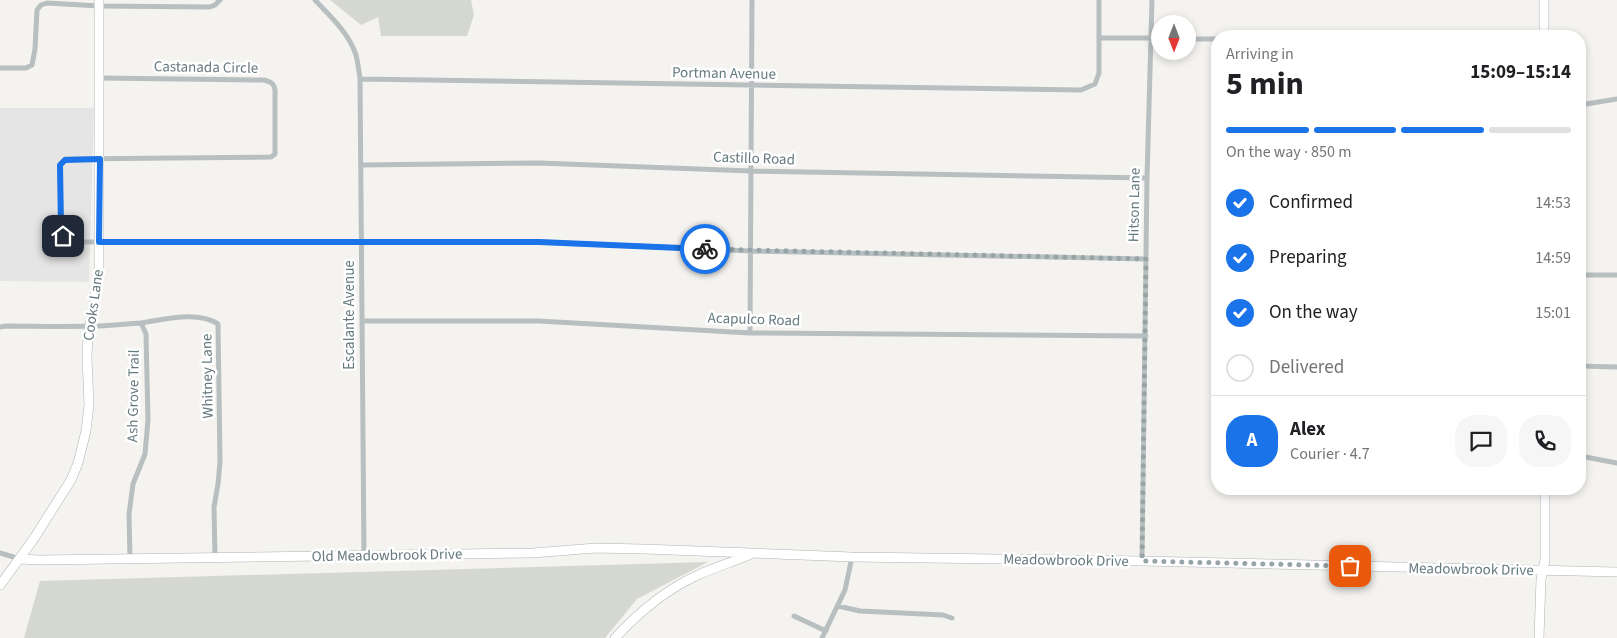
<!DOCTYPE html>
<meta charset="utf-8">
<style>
body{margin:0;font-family:"Source Sans 3",sans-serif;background:#f6f6f6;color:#202124;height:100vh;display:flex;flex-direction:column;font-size:19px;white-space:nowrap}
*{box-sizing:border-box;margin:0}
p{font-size:16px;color:#757577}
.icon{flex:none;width:28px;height:28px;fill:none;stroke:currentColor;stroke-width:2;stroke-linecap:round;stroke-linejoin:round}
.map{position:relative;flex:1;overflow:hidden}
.drawer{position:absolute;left:1211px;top:30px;width:375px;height:465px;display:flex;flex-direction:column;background:#fff;border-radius:20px;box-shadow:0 2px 8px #0003}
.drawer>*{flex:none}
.needle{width:32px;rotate:180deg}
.fabs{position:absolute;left:1151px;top:15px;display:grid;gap:10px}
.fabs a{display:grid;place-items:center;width:45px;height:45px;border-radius:50%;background:#fff;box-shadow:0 2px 8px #0003;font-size:25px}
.pin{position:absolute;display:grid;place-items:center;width:42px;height:42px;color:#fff;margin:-21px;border-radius:10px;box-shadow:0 2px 8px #0006}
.courier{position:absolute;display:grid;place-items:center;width:50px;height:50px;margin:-25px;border:4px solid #1a73e8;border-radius:50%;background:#fff;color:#222;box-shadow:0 1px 6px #0007}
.head em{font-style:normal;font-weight:700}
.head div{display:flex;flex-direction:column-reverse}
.head{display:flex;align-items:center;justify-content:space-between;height:85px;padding:0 15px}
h1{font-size:32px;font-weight:700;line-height:38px}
.bar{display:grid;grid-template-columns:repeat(4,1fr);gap:8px 5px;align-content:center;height:60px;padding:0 15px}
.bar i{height:6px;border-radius:4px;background:#e0e0e0}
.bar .selected{background:#1a73e8}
.bar p{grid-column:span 4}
.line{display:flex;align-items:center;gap:12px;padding:0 15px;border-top:1px solid #e0e0e0}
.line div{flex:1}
.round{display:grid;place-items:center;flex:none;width:52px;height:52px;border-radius:20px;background:#f6f6f6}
ol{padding:0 15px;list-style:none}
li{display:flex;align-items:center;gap:15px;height:55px}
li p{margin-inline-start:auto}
li .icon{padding:5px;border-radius:50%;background:#1a73e8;color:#fff;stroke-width:4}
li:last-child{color:#757577}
li i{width:28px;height:28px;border:2px solid #e0e0e0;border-radius:50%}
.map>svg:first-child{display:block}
.built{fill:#e4e5e4}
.green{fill:#d5d8d0}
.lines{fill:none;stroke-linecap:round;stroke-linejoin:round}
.secondary-casing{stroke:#abb3b5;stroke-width:10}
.street{stroke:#b8bfc0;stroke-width:5}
.secondary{stroke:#fff;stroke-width:9}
.done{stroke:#97a4a7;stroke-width:5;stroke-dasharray:0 9}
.route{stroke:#1a73e8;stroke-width:6}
.labels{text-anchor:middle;stroke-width:5;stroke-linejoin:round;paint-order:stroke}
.street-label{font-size:15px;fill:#657a7f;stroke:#fff}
</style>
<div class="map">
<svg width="1617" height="638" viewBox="0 0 1617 638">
<rect width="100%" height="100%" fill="#f4f3f0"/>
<path class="built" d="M0,108H94L89,282L0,281Z"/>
<path class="green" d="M330,0H471L474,15L467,36H381L378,17L361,25Z
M708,562L637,599L605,638H24L40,581Z"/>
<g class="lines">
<defs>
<path id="secondary" d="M1544,36V0
M20,559L39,560L533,553L596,548L644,549L852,557L1142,561L1617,572
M0,585L33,540L71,480L78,463L86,431L89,405L87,357L88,336L99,276V0
M615,638C638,613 667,589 698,575C715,567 733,562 749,555
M1539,638L1541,579L1545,560V489"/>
</defs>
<use href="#secondary" class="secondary-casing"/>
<path class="street" d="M315,0C330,16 349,33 356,55C358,63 359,71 360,79L364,555
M1099,38H1160
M1188,39H1218
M0,68H26L32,65L35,49L37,10L41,5L47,3L99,6L210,7L215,5L220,0
M100,78L264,80C271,82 274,83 275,90V154L271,157L65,159L60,165L61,227L63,236L72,242H539L750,251L1146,259
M360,79L1081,90L1095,84L1099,73V0
M1580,105L1617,99
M361,165L539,163L751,171L1147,178
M1580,275H1617
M362,321H539L750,333L1146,336
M0,327L6,326C34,326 62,327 90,326C107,326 124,324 140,323C163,320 197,310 218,324L220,462L218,484L214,507L215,557
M750,333L752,0
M1580,366L1617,367
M1580,456L1617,463
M0,553L20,559
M130,559L129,514L133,484L145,454L148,420L146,334L141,323
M1142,561L1147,178L1152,0
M838,606L860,611L943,615L952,618
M794,616L826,631
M822,638L845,590L852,557"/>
<use href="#secondary" class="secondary"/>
</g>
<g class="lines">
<path class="done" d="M705,249L1146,259L1142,561L1350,566"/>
<path class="route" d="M63,236L61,227L60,165L65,160L100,159L99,242H539L705,249"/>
</g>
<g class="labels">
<g class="street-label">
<text transform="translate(206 67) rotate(1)" y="5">Castanada Circle</text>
<text transform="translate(724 73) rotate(1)" y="5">Portman Avenue</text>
<text transform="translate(754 158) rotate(2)" y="5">Castillo Road</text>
<text transform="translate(1134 205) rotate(-89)" y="5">Hitson Lane</text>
<text transform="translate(93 305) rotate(-82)" y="5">Cooks Lane</text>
<text transform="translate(349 315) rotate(-90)" y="5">Escalante Avenue</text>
<text transform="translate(754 319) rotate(2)" y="5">Acapulco Road</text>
<text transform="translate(207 376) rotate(-91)" y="5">Whitney Lane</text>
<text transform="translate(133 396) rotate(-89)" y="5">Ash Grove Trail</text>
<text transform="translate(387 555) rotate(-1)" y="5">Old Meadowbrook Drive</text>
<text transform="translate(1066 560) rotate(1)" y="5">Meadowbrook Drive</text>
<text transform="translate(1471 569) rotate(1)" y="5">Meadowbrook Drive</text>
</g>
</g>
</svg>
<div class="fabs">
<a><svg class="needle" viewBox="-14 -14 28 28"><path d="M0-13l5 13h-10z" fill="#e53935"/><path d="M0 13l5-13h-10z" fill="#757577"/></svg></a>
</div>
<div class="pin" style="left:1350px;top:566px;background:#ea580c"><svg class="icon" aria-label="bag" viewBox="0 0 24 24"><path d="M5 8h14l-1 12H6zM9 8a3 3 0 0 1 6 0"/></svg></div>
<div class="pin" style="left:63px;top:236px;background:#1f2937"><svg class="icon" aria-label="home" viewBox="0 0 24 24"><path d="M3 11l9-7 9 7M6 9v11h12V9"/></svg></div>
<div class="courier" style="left:705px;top:249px"><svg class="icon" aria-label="bike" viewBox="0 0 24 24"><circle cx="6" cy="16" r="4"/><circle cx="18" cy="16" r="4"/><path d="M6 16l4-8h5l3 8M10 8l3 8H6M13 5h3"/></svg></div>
<section class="drawer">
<div class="head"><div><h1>5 min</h1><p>Arriving in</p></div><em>15:09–15:14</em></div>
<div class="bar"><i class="selected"></i><i class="selected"></i><i class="selected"></i><i></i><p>On the way · 850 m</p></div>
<ol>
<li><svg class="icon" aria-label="check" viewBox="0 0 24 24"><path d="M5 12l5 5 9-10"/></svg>Confirmed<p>14:53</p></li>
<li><svg class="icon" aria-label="check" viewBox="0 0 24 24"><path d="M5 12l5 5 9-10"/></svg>Preparing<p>14:59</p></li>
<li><svg class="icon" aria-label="check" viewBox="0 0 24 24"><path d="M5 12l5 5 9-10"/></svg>On the way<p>15:01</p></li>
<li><i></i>Delivered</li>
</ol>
<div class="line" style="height:90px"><b class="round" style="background:#1a73e8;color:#fff">A</b><div><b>Alex</b><p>Courier · 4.7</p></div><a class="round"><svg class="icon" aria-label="chat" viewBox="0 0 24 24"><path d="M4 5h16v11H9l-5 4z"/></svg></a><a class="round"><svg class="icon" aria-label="phone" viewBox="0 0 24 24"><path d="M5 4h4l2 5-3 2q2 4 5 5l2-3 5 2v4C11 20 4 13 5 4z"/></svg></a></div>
</section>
</div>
